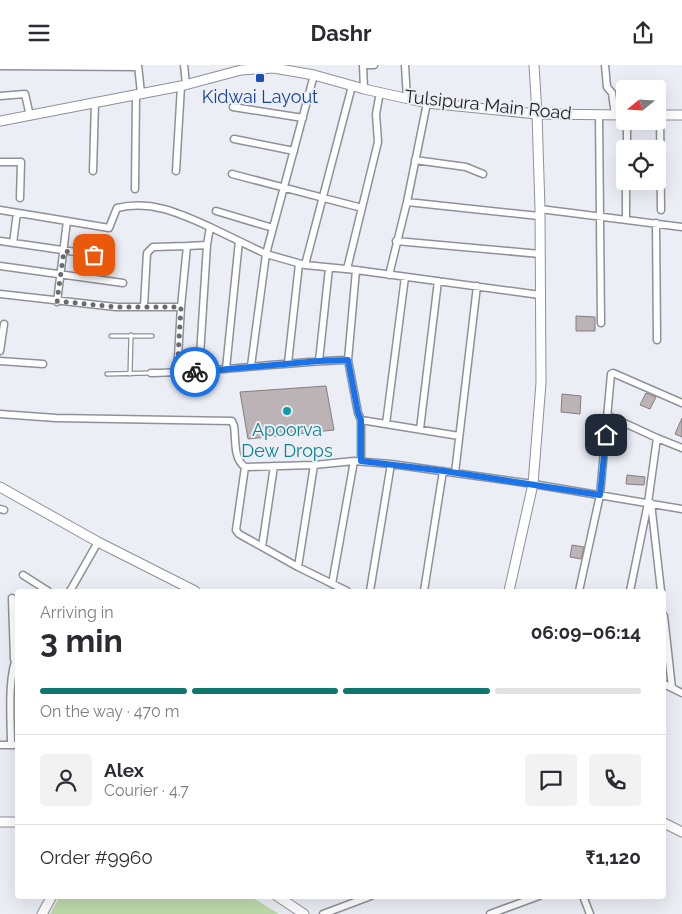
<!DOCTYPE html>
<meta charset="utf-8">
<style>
body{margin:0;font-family:Raleway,sans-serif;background:#f2f2f3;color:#2b2b33;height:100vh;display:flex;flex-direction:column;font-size:19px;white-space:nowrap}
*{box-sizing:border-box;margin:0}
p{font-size:16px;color:#7c7c81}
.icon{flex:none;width:28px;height:28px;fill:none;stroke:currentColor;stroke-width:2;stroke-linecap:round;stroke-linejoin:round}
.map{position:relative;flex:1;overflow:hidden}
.details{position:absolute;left:15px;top:524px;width:651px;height:310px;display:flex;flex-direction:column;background:#fff;border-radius:5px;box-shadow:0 5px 20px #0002}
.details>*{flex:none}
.needle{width:32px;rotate:252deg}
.tools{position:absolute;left:616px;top:15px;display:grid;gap:10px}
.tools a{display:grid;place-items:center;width:50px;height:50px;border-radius:5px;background:#fff;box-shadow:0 5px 20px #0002;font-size:25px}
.pin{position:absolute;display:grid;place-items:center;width:42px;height:42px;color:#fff;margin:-21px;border-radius:10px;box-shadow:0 2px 8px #0006}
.courier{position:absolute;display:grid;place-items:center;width:50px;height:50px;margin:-25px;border:4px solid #1a73e8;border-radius:50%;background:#fff;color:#222;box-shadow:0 1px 6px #0007}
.headline em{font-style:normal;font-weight:700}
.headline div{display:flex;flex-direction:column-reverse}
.headline{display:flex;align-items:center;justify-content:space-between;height:85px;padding:0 25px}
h1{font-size:32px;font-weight:700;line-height:38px}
.bar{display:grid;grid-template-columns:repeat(4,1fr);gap:8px 5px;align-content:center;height:60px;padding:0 25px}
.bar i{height:6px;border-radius:4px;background:#e1e1e2}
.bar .current{background:#0f766e}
.bar p{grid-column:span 4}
.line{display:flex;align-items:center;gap:12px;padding:0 25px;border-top:1px solid #e1e1e2}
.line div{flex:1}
.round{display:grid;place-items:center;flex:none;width:52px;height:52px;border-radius:5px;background:#f2f2f3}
header{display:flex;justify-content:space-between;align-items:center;height:65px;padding:0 25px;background:#fff;font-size:22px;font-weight:700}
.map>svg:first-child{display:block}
.green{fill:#bedbab}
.building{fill:#bbb3b5;stroke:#857d7f}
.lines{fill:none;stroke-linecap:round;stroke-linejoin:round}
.service-casing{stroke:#8e9197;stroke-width:5.5}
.minor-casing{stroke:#8e9197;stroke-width:9}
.tertiary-casing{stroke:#8e9197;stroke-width:11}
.secondary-casing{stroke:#8e9197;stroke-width:11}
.service{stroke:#fff;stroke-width:3}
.minor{stroke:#fff;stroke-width:6}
.tertiary{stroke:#fff;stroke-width:9}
.secondary{stroke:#fff;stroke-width:9}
.done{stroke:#6a6b70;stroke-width:5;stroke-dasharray:0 9}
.route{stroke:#1a73e8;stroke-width:6}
.transit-dot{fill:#1a4fb4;stroke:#ebeef5;stroke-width:2}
.culture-dot{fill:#0f9aa8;stroke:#ebeef5;stroke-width:2}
.labels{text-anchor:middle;stroke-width:4;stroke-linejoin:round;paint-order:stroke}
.transit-label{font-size:18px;fill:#164399;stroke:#ebeef5}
.street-label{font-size:18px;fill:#242528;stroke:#ebeef5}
.culture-label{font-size:18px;fill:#0d838f;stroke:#ebeef5}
</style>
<header><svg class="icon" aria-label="menu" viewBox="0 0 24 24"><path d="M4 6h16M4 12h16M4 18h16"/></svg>Dashr<svg class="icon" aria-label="share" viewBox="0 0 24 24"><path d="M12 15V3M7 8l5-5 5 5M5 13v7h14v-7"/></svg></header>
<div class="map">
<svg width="682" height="849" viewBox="0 0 682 849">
<rect width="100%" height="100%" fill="#ebeef5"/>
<path class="green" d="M60,831H250L279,849H50Z"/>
<path class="building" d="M576,251L595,252V266H576Z
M326,321L334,365L248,374L240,327Z
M646,328L656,332L650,344L640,340Z
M562,329L581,331L580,349L561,347Z
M682,353V372L675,369Z
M627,410L645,412L644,420L626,419Z
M572,480L584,482L581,494L570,492Z"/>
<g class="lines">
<defs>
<path id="service" d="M111,271H152
M107,309L150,308
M130,309L131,270"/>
<path id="minor" d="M138,0L141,28
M184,0L186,19
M363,0L364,24
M363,0H374
M405,0L407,34
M605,0L607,22L612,28L615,50
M0,1L138,2
M0,31L25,29L30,51
M233,42L303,53
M599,50L601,258
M660,50L661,145
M234,74L294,86
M627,84V56
M415,95L466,102L483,109
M0,97H21L20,133
M93,106L95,37
M176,106L181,21
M232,109L362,143
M135,124L136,29
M407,137L539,151
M540,144L682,162
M0,145L67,156
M216,146L273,163
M626,155V116
M656,158L657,275
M0,176L110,192
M396,176L540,189
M13,178L17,148
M305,200L352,21
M0,201L123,218
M347,204L378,77L376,49L380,27
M389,210L407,137L427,38
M0,229L116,242H181
M57,237L67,156L109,163L117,143C152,135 179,148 210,162
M144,241L147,188L153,182L187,181
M0,286L4,259
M348,295L356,205
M0,296L43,299
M319,296L329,203
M288,298L299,199
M251,301L266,189L314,10
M226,304L239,176
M199,306L207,180L210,162L266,189L305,200L356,205L540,230
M151,308C217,307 282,297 348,295L358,348L361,355V396
M177,308L181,242L187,181L207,180
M0,349L56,353L232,356L234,361C236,374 233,394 245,402L314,400L354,396L391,399L533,419L682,444
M607,350L657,373L682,383
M361,355L459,371
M386,359L405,212
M420,364L438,216
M245,402L236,465L239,469L298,502L347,526
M455,408L477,221
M651,438L661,526
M0,444L4,445
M262,482L274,401
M298,502L314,400
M23,510L48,526
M332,519L354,396
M70,526L98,477
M370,526L391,399
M424,526L443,406
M579,526L600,430L611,309L613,308L682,338
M630,526L648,438L657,373
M12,533L14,594
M664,551L672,623L664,619
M672,623L682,628
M0,680H18
M11,680C11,656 7,610 18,589
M583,831L590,849
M323,849L371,831
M490,849L539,831"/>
<path id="tertiary" d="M658,50H682
M0,56L181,21L241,5L274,3L314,10L364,24L427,38L537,49L625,50
M0,422L98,477L195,526
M0,757H18
M664,758L682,767
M277,831L304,849"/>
<path id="secondary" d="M509,526L533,419L541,318L540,144L537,49L534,0
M42,849L52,831"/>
</defs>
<use href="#service" class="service-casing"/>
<use href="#minor" class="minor-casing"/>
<use href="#tertiary" class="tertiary-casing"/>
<use href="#secondary" class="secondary-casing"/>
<use href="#service" class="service"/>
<use href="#minor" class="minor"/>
<use href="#tertiary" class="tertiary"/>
<use href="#secondary" class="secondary"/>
</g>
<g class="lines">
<path class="done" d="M94,190L64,186L57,236L116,242H181L177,308L195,307"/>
<path class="route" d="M195,307L319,296L348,295L358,348L361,355V396L444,406L600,430L606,370"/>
</g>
<rect class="transit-dot" x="255" y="8" width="10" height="10" rx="2.5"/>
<circle class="culture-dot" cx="287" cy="346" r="5"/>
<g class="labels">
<g class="transit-label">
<text x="260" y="38">Kidwai Layout</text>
</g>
<g class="street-label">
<text transform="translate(488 40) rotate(6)" y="6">Tulsipura Main Road</text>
</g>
<g class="culture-label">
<text x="287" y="371">Apoorva<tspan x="287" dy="21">Dew Drops</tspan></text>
</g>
</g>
</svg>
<div class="tools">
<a><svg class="needle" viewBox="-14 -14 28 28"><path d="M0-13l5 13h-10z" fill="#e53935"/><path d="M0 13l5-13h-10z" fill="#7c7c81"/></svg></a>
<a><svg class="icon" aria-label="locate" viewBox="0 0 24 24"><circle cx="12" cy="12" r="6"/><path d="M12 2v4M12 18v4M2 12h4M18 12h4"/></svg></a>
</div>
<div class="pin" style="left:94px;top:190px;background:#ea580c"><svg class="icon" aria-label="bag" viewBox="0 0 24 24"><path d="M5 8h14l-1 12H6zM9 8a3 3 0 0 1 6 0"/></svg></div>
<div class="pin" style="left:606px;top:370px;background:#1f2937"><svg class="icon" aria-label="home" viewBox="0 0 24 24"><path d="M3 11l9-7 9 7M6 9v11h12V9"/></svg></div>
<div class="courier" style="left:195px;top:307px"><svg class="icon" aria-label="bike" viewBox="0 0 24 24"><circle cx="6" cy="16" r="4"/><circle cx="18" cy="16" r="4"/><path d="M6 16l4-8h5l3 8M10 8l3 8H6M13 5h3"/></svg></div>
<section class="details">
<div class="headline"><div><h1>3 min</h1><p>Arriving in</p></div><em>06:09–06:14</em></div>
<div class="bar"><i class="current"></i><i class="current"></i><i class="current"></i><i></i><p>On the way · 470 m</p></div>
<div class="line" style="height:90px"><a class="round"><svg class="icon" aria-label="person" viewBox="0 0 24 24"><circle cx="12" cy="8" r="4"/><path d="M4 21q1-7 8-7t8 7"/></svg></a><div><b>Alex</b><p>Courier · 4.7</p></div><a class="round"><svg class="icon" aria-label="chat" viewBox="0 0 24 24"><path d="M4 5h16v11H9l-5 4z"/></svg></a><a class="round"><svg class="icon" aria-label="phone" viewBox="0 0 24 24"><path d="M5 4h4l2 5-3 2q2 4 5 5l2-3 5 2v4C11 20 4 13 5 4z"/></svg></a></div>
<div class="line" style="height:65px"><div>Order #9960</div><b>₹1,120</b></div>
</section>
</div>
